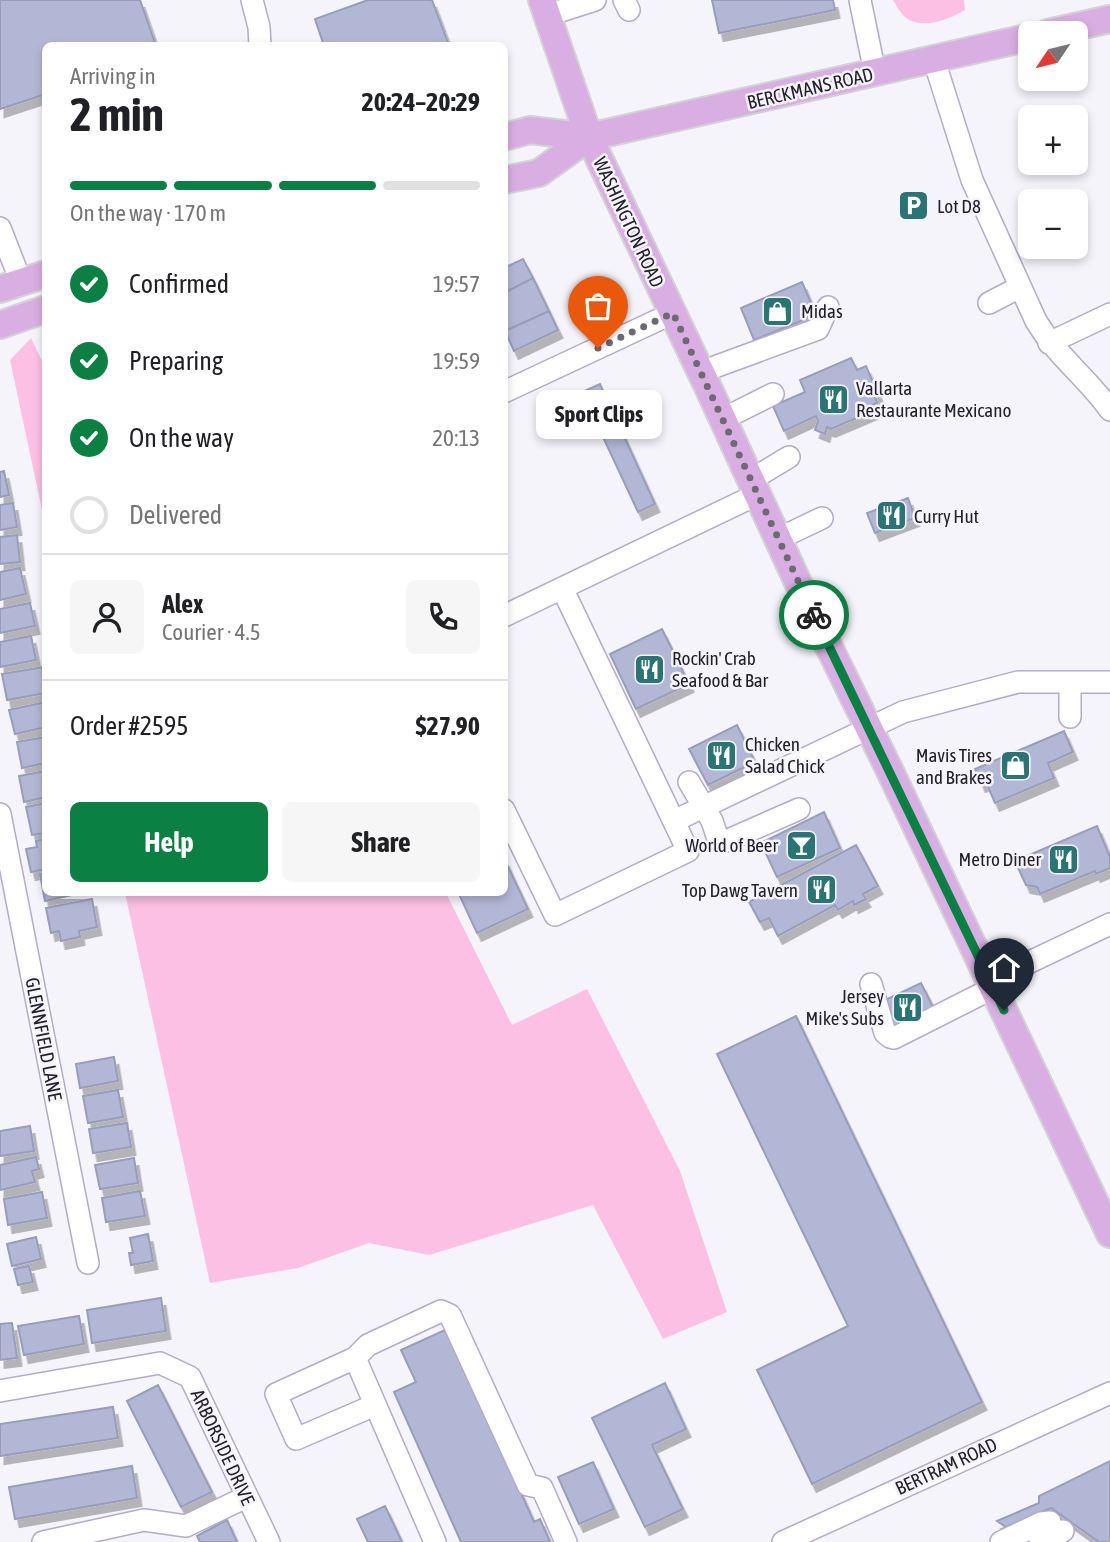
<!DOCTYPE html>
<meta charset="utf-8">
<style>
body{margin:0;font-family:"Asap Condensed",sans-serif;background:#f6f6f6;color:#202124;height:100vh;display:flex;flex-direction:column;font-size:26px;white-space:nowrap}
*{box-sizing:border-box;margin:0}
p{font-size:23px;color:#757577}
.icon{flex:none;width:38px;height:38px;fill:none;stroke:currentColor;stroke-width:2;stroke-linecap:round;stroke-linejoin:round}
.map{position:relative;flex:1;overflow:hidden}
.panel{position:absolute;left:42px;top:42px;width:466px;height:854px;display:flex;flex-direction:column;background:#fff;border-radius:10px;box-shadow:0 4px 10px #0003}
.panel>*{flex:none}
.needle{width:46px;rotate:235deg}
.tools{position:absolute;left:1018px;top:21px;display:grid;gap:14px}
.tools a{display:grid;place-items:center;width:70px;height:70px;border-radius:10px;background:#fff;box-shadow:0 4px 10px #0003;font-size:35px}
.pin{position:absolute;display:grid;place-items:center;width:60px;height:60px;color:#fff;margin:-72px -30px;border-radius:50% 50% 50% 0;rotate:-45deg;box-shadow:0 0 7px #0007}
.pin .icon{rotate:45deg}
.courier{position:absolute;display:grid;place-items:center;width:70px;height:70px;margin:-35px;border:5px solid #0b8043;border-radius:50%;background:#fff;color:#222;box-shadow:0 2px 9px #0007}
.bubble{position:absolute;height:49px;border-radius:10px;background:#fff;box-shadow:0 4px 10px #0003;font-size:23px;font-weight:700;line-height:49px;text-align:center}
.overview em{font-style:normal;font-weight:700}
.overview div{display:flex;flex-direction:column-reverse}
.overview{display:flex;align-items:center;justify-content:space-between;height:119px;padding:0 28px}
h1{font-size:46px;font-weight:700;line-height:52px}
.bar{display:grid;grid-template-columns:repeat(4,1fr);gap:10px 7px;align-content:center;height:84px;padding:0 28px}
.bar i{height:9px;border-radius:5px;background:#e0e0e0}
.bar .selected{background:#0b8043}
.bar p{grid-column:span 4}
.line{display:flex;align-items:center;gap:18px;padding:0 28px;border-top:2px solid #e0e0e0}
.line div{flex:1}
.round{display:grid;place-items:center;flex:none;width:74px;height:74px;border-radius:10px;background:#f6f6f6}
ol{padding:0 28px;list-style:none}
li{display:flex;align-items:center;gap:21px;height:77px}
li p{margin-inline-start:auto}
li .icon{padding:7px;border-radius:50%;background:#0b8043;color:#fff;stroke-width:4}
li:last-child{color:#757577}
li i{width:38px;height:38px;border:4px solid #e0e0e0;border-radius:50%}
.primary-button{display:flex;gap:14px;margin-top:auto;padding:14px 28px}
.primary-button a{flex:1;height:80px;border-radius:10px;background:#0b8043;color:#fff;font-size:28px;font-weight:700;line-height:80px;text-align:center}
.primary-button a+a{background:#f6f6f6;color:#202124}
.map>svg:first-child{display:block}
.green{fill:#fbc0e3}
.building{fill:#b3b7d6;stroke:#989dbb;stroke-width:2;filter:url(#shadow)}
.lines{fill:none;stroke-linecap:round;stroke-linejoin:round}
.minor-casing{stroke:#b4aac9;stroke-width:24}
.major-casing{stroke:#d3d2d5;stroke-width:30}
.minor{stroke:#fff;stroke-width:21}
.major{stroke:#d9aee2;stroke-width:26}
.done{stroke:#6e6a74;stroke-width:7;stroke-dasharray:0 12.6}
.route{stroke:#0b8043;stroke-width:9}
.labels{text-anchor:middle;stroke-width:5;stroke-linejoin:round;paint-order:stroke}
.street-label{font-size:19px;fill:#24202c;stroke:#f6f4fb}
.poi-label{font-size:19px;fill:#24202c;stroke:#f6f4fb;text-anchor:start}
</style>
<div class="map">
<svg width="1110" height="1542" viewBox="0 0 1110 1542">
<defs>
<filter id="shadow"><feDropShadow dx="4.5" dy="8" stdDeviation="0" flood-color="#0004"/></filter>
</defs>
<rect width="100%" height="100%" fill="#f6f4fb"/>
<path class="green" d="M893,0H964L965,10C950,19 923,30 906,18C901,14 896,5 893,0Z
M31,338L45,367V524L10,360Z
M125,893H446L512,1025L587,989L680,1171L727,1312L663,1339L593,1205L429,1255L369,1243L298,1268L210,1283Z"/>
<path class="building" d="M0,0H140L156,46H46V94L0,109Z
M368,0H432L448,43L441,46H324L315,19Z
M712,0H833L835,10L719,33Z
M523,259L533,278L504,293V268Z
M533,278L549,311L505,331L504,293Z
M802,282L816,315L754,340L741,308Z
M549,311L558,330L514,351L505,331Z
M851,358L857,370L866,366L878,394H874L877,403L870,406L873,411L831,429L827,427L825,434L815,430L818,421L816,416L784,431L773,406L805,392L800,380Z
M600,384L655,504L638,512L582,392Z
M4,471L9,495L0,497V472Z
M908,498L915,518L875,533L867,513Z
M13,503L17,527L0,530V505Z
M17,535L20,562L0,564V537Z
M20,568L26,594L0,600V572Z
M30,603L35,626L0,633V609Z
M662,629L689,684L636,709L610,654Z
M31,636L36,660L0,667V642Z
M44,667L46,693L7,700L2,674Z
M46,702V727L15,734L9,710Z
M737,725L755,762L708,785L689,749Z
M1064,731L1073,752L1048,763L1054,778L995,803L986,782L981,784L975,769Z
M46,737V763L22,768L17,742Z
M46,771V797L24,802L19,776Z
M46,803V833L32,835L26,807Z
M824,812L840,848L777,877L761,843Z
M1097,826L1110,857V868L1096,874L1095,871L1040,894L1037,887L1026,885L1015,861Z
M46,839V869L31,872L26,849L37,847L36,841Z
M856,845L878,886L863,894L866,899L854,905L853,901L838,910L835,905L778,936L769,918L760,922L749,902Z
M504,858L528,909L477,933L458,892H504Z
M46,873V892H85L45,901L40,874Z
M92,899L97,927L79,931L80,937L61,941L59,931L51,933L46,908Z
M921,983L935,1011L894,1032L879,1003Z
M796,1016L982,1402L812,1484L757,1370L848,1326L717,1054Z
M114,1057L118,1081L80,1088L76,1064Z
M118,1090L123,1117L88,1123L83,1096Z
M127,1123L131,1147L93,1153L89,1129Z
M30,1126L34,1151L0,1156V1131Z
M36,1157L39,1169L32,1171L35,1182L0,1190V1165Z
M134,1158L138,1183L100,1189L95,1165Z
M140,1191L145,1216L106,1222L102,1198Z
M42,1192L47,1218L8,1225L4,1199Z
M148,1234L153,1261L131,1265L129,1253H133L130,1238Z
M36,1237L41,1259L12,1266L7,1244Z
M29,1266L33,1282L18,1285L14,1269Z
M161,1298L166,1331L92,1343L87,1310Z
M79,1316L84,1344L24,1355L18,1326Z
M12,1323L17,1358L0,1360V1324Z
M447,1329L534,1522L540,1519L550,1542H461L394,1392L416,1382L401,1350Z
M665,1383L686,1429L652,1445L683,1509L645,1527L592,1418Z
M158,1385L212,1492L181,1507L127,1401Z
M113,1407L118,1438L0,1456V1424Z
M1110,1461V1542H1099L1051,1508L1006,1527L997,1521L1039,1503V1496Z
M593,1462L614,1509L579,1524L558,1477Z
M132,1466L137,1498L15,1519L9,1487Z
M385,1506L402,1542H368L357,1519Z
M227,1520L237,1542H200L197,1536Z"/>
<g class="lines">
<defs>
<path id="minor" d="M252,0L259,27L260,46
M624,0L629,10
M860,0L875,73
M548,15L595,0
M934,60L972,180L1036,321C1058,358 1087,377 1110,410
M0,228L21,282
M989,303L1020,287
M1049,343L1110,314
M701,372L818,329L828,307
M504,392L673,313
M723,419L773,394
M751,480L789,457
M778,539L822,518
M504,616L758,494
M1070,717V683
M689,782L712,821L719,842L726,841L799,809
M504,810L555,915L688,851L562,588
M0,814L88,1263
M674,821L903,712L1018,682H1110
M990,981L1110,924
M871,984L885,1033L890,1037L894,1038L993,988
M355,1358L435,1542
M0,1391L160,1363L190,1377L269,1542
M375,1405L296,1439L276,1394L355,1358L368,1345L441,1311L450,1315L528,1485L542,1488L566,1542
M43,1542L144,1520L186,1526L246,1497
M783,1542L1110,1393
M1001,1542L1041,1523L1050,1522
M1040,1542L1063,1531"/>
<path id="major" d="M542,0L589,137L707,385L807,602L888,767L1110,1234
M1048,33L1110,19
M504,137L530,130L589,137L1031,37
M504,180L539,173L589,137
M0,289L46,274
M0,325L46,309"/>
</defs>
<use href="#minor" class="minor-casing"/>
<use href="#major" class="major-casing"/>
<use href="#minor" class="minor"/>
<use href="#major" class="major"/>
</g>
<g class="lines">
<path class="done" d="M598,348L673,313L814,615"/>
<path class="route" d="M814,615L1004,1010"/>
</g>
<defs>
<symbol id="parking-square" viewBox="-11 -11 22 22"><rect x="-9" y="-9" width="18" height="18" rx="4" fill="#297474" stroke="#f6f4fb"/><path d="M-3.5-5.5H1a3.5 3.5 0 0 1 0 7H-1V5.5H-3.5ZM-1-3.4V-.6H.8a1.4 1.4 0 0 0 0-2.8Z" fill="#fff"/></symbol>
<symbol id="shop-square" viewBox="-11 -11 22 22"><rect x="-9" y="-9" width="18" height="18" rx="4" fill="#297474" stroke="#f6f4fb"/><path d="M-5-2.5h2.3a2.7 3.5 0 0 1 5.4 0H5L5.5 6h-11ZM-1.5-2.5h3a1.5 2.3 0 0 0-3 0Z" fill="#fff"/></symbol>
<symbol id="restaurant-square" viewBox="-11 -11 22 22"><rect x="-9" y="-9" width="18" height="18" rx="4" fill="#297474" stroke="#f6f4fb"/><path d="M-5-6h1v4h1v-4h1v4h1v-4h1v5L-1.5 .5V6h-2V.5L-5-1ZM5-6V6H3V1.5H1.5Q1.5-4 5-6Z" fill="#fff"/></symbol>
<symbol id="bar-square" viewBox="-11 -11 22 22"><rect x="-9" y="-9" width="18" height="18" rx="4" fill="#297474" stroke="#f6f4fb"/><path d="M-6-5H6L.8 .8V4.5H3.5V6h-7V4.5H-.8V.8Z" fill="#fff"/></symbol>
</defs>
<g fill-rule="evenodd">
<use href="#parking-square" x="896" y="188" width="35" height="35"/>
<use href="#shop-square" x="760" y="294" width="35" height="35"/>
<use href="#restaurant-square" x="816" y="382" width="35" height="35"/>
<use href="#restaurant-square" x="874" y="498" width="35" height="35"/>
<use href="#restaurant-square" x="632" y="652" width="35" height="35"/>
<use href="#restaurant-square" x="704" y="738" width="35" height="35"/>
<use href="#shop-square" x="998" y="748" width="35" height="35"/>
<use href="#bar-square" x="784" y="828" width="35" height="35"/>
<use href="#restaurant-square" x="1046" y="842" width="35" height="35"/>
<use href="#restaurant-square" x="804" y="872" width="35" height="35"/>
<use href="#restaurant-square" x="890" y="990" width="35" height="35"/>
</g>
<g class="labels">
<g class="street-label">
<text transform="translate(810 88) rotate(-13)" y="7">BERCKMANS ROAD</text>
<text transform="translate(629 222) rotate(65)" y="7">WASHINGTON ROAD</text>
<text transform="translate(44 1039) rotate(79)" y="7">GLENNFIELD LANE</text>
<text transform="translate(223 1447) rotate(65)" y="7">ARBORSIDE DRIVE</text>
<text transform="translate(946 1466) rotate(-25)" y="7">BERTRAM ROAD</text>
</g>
<g class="poi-label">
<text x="937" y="213">Lot D8</text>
<text x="801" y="318">Midas</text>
<text x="856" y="395">Vallarta<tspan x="856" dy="22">Restaurante Mexicano</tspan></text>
<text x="914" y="523">Curry Hut</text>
<text x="672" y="665">Rockin' Crab<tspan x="672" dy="22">Seafood &amp; Bar</tspan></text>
<text x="745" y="751">Chicken<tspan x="745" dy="22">Salad Chick</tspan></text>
<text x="992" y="762" text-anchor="end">Mavis Tires<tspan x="992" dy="22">and Brakes</tspan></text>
<text x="778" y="852" text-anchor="end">World of Beer</text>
<text x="1041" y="866" text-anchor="end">Metro Diner</text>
<text x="798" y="897" text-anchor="end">Top Dawg Tavern</text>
<text x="884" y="1003" text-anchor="end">Jersey<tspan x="884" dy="22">Mike's Subs</tspan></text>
</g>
</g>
</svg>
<div class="tools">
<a><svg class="needle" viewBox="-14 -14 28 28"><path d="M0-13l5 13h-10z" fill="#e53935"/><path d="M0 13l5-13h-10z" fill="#757577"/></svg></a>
<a>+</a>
<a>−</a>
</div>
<div class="pin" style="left:598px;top:348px;background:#ea580c"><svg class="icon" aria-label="bag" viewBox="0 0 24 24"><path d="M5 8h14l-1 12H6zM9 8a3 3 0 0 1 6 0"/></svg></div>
<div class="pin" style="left:1004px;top:1010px;background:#1f2937"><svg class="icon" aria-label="home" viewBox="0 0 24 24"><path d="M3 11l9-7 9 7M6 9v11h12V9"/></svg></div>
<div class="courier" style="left:814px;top:615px"><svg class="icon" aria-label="bike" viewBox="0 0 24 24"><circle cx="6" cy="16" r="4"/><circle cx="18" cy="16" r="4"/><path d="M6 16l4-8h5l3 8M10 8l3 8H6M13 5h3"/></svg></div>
<div class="bubble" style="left:536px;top:390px;width:126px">Sport Clips</div>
<section class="panel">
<div class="overview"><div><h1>2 min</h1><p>Arriving in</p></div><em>20:24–20:29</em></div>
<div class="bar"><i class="selected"></i><i class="selected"></i><i class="selected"></i><i></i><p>On the way · 170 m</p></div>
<ol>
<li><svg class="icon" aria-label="check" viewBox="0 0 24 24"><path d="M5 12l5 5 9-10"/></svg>Confirmed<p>19:57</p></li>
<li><svg class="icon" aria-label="check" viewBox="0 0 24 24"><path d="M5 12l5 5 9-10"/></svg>Preparing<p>19:59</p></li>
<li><svg class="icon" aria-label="check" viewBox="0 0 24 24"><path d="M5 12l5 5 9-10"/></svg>On the way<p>20:13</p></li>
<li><i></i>Delivered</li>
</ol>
<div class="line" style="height:126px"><a class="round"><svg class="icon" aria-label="person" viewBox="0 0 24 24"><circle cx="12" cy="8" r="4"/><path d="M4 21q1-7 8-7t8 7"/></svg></a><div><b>Alex</b><p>Courier · 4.5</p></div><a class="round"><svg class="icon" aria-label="phone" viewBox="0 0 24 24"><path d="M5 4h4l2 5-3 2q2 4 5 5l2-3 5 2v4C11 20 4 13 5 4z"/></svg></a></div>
<div class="line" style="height:91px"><div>Order #2595</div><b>$27.90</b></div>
<div class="primary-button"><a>Help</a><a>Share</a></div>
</section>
</div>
